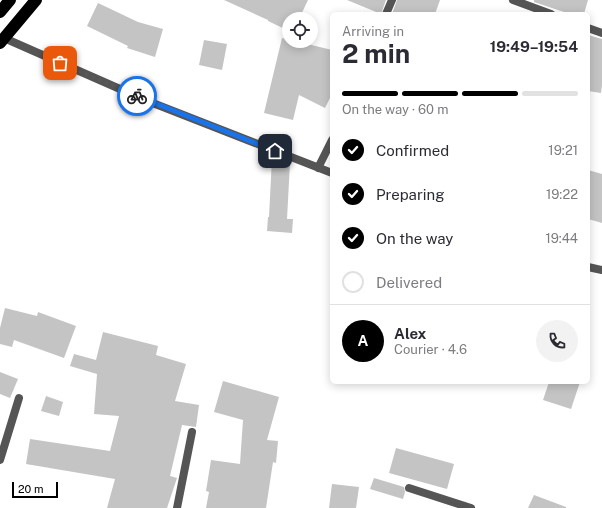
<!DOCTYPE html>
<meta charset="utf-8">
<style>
body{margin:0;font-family:"Public Sans",sans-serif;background:#f2f2f3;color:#2b2b33;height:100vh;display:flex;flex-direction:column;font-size:15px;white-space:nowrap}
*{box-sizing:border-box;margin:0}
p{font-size:13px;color:#7c7c81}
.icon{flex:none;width:22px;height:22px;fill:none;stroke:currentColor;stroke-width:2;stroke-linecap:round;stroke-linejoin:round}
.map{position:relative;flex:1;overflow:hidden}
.sheet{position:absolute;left:330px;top:12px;width:260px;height:372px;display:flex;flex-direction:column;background:#fff;border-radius:6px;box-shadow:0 2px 10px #0003}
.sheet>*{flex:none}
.buttons{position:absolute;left:282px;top:12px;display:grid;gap:8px}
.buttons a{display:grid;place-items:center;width:36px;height:36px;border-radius:50%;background:#fff;box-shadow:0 2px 10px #0003;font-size:20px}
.scale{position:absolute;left:12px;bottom:10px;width:46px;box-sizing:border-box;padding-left:4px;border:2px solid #000;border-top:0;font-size:11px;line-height:14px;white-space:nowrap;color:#000;-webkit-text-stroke:3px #fff;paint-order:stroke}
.pin{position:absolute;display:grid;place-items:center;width:34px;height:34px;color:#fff;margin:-17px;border-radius:8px;box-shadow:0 2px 6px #0006}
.courier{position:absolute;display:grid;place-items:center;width:40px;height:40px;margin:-20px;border:3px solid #1a73e8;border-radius:50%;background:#fff;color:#222;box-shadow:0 1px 5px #0007}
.overview em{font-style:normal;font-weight:700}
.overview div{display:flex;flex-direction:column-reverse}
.overview{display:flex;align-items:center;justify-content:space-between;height:68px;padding:0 12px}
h1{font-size:26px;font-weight:700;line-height:30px}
.bar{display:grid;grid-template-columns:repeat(4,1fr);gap:6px 4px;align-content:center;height:48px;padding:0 12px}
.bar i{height:5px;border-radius:3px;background:#e1e1e2}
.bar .selected{background:#000}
.bar p{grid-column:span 4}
.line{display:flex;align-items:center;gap:10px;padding:0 12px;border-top:1px solid #e1e1e2}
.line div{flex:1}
.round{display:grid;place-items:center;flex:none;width:42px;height:42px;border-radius:21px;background:#f2f2f3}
ol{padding:0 12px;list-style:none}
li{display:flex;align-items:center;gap:12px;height:44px}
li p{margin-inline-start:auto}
li .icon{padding:4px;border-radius:50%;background:#000;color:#fff;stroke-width:4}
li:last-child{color:#7c7c81}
li i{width:22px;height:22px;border:2px solid #e1e1e2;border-radius:50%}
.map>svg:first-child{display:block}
.building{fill:#c4c4c4}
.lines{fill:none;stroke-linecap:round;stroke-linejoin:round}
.street{stroke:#555;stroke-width:8}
.highway{stroke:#000;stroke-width:12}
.done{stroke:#595959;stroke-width:4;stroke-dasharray:0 7.2}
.route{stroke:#1a73e8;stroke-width:5}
</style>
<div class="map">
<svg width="602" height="508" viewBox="0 0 602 508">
<rect width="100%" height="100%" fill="#fff"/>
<path class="building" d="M224,0H308L299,19H289V31L268,21V20Z
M347,0H386L381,14Z
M397,0H440L435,14H392Z
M534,0H588L584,14H570L534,2Z
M98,3L138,22L163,29L155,57L127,48L128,46L87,26Z
M588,35L602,39V85L601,93L588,91Z
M282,38L289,40V41H295L332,50V94L325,108L299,95L293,120L264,113Z
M204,40L227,44L222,70L199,65Z
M272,158L281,159L290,163L287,219H293L292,233L267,231L268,217H269Z
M588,170L602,174V223L588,219Z
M5,308L37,316L38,312L76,326L64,358L14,340L12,347L0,344V328Z
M103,332L158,346L156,355L186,364L175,401L199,405L196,427L182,425L170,476L177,478L167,508H107L115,479L26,464L30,439L110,451L119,416L94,414L97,374L70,366L74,354L96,360Z
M0,372L18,379L10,398L0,394Z
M223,381L279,397L267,440L278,441L276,463L273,462L266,508H206L209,492L206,491L211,460L240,464L243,420L214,412Z
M549,382H580L571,409L543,400Z
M46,396L63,402L59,416L41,411Z
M396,448L454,464L447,489L389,473Z
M374,478L404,487L405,492L403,499L370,489Z
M332,484L359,487L356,508H329Z
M534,495L566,507V508H528Z"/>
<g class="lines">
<path class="street" d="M513,0L551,14
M386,14L392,0
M588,28L602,33
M4,38L145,100L332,173
M318,168L332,140
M588,267L602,270
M0,460L19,398
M409,488L471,508
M177,508L192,432"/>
<path class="highway" d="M0,12L10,0
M0,43L36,0"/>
</g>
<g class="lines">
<path class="done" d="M60,63L137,96"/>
<path class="route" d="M137,96L275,151"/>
</g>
</svg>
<div class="buttons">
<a><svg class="icon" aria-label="locate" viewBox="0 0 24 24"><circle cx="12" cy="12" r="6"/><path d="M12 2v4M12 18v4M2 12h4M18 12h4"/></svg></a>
</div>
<div class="scale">20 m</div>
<div class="pin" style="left:60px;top:63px;background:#ea580c"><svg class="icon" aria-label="bag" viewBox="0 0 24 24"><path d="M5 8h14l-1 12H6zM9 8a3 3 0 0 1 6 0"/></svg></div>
<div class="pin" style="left:275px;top:151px;background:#1f2937"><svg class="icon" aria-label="home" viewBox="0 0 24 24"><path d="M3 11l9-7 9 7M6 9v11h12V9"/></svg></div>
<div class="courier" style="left:137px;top:96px"><svg class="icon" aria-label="bike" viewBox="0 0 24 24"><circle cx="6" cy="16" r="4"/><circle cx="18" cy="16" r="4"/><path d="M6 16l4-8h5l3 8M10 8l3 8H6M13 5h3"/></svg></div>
<section class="sheet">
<div class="overview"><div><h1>2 min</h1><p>Arriving in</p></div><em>19:49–19:54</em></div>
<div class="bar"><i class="selected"></i><i class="selected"></i><i class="selected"></i><i></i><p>On the way · 60 m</p></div>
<ol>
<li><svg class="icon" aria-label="check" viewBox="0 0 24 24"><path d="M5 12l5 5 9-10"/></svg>Confirmed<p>19:21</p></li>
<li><svg class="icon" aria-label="check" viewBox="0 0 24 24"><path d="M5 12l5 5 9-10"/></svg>Preparing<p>19:22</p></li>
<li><svg class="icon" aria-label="check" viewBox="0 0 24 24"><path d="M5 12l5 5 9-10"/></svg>On the way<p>19:44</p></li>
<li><i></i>Delivered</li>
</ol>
<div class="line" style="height:72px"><b class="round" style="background:#000;color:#fff">A</b><div><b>Alex</b><p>Courier · 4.6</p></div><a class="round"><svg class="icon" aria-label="phone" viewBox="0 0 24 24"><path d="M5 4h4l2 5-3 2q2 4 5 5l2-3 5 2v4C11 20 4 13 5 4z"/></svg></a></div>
</section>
</div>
